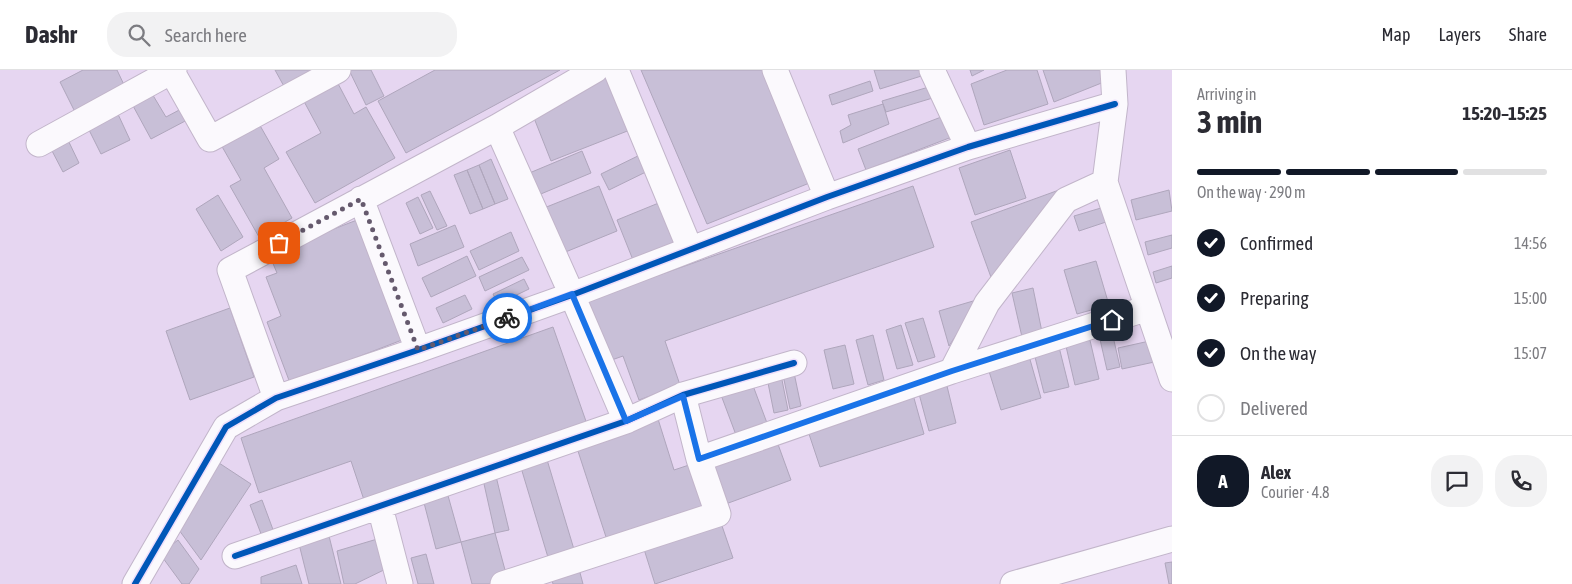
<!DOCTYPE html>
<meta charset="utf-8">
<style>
body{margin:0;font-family:"Asap Condensed",sans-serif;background:#f2f2f3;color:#2b2b33;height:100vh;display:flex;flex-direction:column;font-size:19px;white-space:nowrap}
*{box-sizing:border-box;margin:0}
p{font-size:16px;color:#7c7c81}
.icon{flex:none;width:28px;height:28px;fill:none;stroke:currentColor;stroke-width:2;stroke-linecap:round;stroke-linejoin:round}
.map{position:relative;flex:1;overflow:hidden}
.sheet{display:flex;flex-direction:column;background:#fff;width:400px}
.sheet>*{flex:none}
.pin{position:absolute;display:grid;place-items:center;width:42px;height:42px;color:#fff;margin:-21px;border-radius:10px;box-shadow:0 2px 8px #0006}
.courier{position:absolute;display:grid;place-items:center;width:50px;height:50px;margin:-25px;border:4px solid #1a73e8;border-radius:50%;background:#fff;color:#222;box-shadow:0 1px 6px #0007}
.headline em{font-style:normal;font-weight:700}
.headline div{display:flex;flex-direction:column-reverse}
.headline{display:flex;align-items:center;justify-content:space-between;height:85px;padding:0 25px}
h1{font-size:32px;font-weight:700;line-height:38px}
.bar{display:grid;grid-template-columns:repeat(4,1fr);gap:8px 5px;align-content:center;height:60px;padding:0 25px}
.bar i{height:6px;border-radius:4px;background:#e1e1e2}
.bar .selected{background:#111827}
.bar p{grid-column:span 4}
.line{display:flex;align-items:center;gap:12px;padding:0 25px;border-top:1px solid #e1e1e2}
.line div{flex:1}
.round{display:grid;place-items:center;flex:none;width:52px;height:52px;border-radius:20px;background:#f2f2f3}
ol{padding:0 25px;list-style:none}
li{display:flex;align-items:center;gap:15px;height:55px}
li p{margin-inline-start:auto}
li .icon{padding:5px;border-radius:50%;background:#111827;color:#fff;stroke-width:4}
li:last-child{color:#7c7c81}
li i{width:28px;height:28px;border:2px solid #e1e1e2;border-radius:50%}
header{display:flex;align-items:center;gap:30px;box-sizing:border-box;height:70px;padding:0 25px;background:#fff;border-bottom:1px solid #e1e1e2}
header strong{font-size:24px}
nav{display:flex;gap:28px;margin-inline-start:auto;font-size:18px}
.search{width:350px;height:45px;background:#f2f2f3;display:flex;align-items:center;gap:12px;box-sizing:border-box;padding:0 18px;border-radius:20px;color:#7c7c81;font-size:19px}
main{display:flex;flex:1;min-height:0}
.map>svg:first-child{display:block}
.building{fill:#c8bfd7;stroke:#afa6bc}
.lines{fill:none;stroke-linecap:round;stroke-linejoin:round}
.minor-casing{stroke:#c2b5ca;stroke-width:27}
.minor{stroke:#fbf9fd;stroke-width:25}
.cycleway-casing{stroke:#eedefb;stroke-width:9}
.cycleway{stroke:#0057b8;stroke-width:6}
.done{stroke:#65596d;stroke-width:5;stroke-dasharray:0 9}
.route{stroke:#1a73e8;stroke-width:6}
</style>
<header>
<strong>Dashr</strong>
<div class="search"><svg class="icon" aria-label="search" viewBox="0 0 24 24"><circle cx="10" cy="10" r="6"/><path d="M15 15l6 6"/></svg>Search here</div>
<nav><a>Map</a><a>Layers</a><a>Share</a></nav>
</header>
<main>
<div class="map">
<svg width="1172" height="514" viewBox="0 0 1172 514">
<rect width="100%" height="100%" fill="#e6d6f1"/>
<path class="building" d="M83,0H117L126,19L76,44L60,12Z
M275,0H325L286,20Z
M349,0H371L384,26L366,35Z
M435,0H560L406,83L378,31Z
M610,0L635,58L551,91L532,43L575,26L571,19Z
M641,0H766L812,112L707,154Z
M874,0H930L931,3L880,19Z
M970,0H984L972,6Z
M1007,0H1037L1048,34L984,55L971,14Z
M1043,0H1101L1104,12L1054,32Z
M334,6L354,44L366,37L395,88L315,133L286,82L321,63L300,24Z
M870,11L873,21L832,35L829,25Z
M932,16L936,27L886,42L882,31Z
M151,22L166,47L183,38L189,49L151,69L132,34Z
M883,34L889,54L843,73L840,61L851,55L848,45Z
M117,42L130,70L101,84L87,56Z
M949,44L957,65L866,100L858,79Z
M258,52L279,89L264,98L292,148L259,167L230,116L241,110L220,73Z
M67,68L79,93L63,102L50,77Z
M1010,80L1026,128L975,145L959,98Z
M582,81L591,103L536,126L527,104Z
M646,82L654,98L609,120L601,104Z
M491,89L508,129L495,134L479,95Z
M479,95L495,134L483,139L467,100Z
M467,100L483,139L470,144L454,105Z
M599,116L617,161L563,183L544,138Z
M913,116L934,177L665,271L680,315L639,330L623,286L606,292L585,231Z
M1059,120L992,210L971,152Z
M1169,120L1172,141L1136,150L1131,130Z
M430,121L447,156L437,160L421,125Z
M218,125L243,167L221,181L196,139Z
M418,127L433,158L420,164L406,133Z
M666,130L681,170L633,190L617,150Z
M1111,135L1115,149L1079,161L1074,146Z
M357,150L402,270L290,313L267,252L281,246L266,207L277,203L269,184Z
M455,155L464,177L418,196L410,174Z
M511,162L519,181L479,200L470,181Z
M1172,165V178L1148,185L1145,172Z
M467,186L476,206L431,227L422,208Z
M522,187L529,200L485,221L479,207Z
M1096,191L1109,235L1077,244L1064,200Z
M1172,196V208L1156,213L1153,202Z
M524,209L529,219L498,234L493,224Z
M1033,218L1042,262L1022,267L1012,223Z
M465,225L472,239L443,253L436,238Z
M980,229L949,276L939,241Z
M230,238L254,307L190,330L166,261Z
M923,248L935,287L918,292L905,253Z
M901,255L913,295L897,299L886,260Z
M553,257L588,357L366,436L351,391L259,423L241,368Z
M1112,262L1120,297L1107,300L1099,265Z
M873,265L884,310L868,315L856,270Z
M1089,266L1099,309L1075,315L1065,272Z
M1154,270L1159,291L1122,299L1118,278Z
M845,275L854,314L833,319L824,280Z
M1059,277L1069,317L1044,323L1034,283Z
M1029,286L1041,328L1001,340L988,298Z
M793,298L801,336L790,339L782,300Z
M781,305L788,340L774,343L767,308Z
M946,312L956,353L929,361L918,320Z
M752,313L767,353L736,365L721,325Z
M912,321L924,364L820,397L806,355Z
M658,349L674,400L695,393L709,436L607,470L576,375Z
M775,366L791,410L723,435L707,391Z
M545,383L576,486L550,494L519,391Z
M216,391L251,414L201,490L176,456Z
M495,402L509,460L495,463L482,405Z
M447,422L461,472L436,479L423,429Z
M262,430L275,465L263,469L250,435Z
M720,450L733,488L655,514L643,476Z
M328,462L341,514H309L298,470Z
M495,463L508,511L496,514H472L461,472Z
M384,467L392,496L355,514H344L337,481Z
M178,470L199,499L189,514H182L160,484Z
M426,484L434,514H418L411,488Z
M1172,492V514H1169L1165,493Z
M296,495L302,514H261V507Z
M579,499L583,514H553L551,507Z"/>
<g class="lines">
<defs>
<path id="minor" d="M171,0L210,69L338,0
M616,0L690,179
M775,0L827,127
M932,0L968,77
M1113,0L1115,34L1105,112L1172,309
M497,57L572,225L626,351
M39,74L174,0
M361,129L418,280
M952,301L987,233L1066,130L1105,112
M276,328L230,200L497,57L595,0
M699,389L952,301L1148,238
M380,437L400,514
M235,486L626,351L683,325L794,293
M135,514L226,357L276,328L418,280L572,225L827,127L968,77L1115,34
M503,514L718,444L699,389L683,325
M1013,514L1172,469"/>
</defs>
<use href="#minor" class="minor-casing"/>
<use href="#minor" class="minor"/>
<defs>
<path id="cycleway" d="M235,486L626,351L683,325L794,293
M135,514L226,357L276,328L418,280L572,225L827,127L968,77L1115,34"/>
</defs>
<use href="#cycleway" class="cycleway-casing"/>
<use href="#cycleway" class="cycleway"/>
</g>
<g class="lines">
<path class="done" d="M279,173L361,129L418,280L507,248"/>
<path class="route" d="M507,248L572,224L626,351L683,326L699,389L952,301L1112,250"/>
</g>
</svg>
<div class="pin" style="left:279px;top:173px;background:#ea580c"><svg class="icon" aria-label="bag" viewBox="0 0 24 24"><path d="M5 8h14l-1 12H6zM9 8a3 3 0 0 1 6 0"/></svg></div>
<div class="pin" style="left:1112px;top:250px;background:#1f2937"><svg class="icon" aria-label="home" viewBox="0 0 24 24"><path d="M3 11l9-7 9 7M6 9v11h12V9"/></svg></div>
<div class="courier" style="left:507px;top:248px"><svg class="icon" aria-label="bike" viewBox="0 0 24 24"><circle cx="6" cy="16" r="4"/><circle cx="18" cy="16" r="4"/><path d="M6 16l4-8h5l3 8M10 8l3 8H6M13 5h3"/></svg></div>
</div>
<section class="sheet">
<div class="headline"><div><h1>3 min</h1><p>Arriving in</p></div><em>15:20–15:25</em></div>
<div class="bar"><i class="selected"></i><i class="selected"></i><i class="selected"></i><i></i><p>On the way · 290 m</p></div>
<ol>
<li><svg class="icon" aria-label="check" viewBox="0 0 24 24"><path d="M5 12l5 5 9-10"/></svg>Confirmed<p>14:56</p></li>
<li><svg class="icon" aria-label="check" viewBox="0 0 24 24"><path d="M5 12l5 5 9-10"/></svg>Preparing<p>15:00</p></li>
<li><svg class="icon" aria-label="check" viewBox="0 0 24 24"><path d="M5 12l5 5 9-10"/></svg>On the way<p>15:07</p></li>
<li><i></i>Delivered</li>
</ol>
<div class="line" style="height:90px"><b class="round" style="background:#111827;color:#fff">A</b><div><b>Alex</b><p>Courier · 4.8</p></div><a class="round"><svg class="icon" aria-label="chat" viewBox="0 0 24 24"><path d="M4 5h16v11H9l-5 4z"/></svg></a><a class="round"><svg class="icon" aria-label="phone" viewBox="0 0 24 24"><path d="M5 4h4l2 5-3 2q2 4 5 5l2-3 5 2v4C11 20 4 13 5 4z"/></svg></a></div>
</section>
</main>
